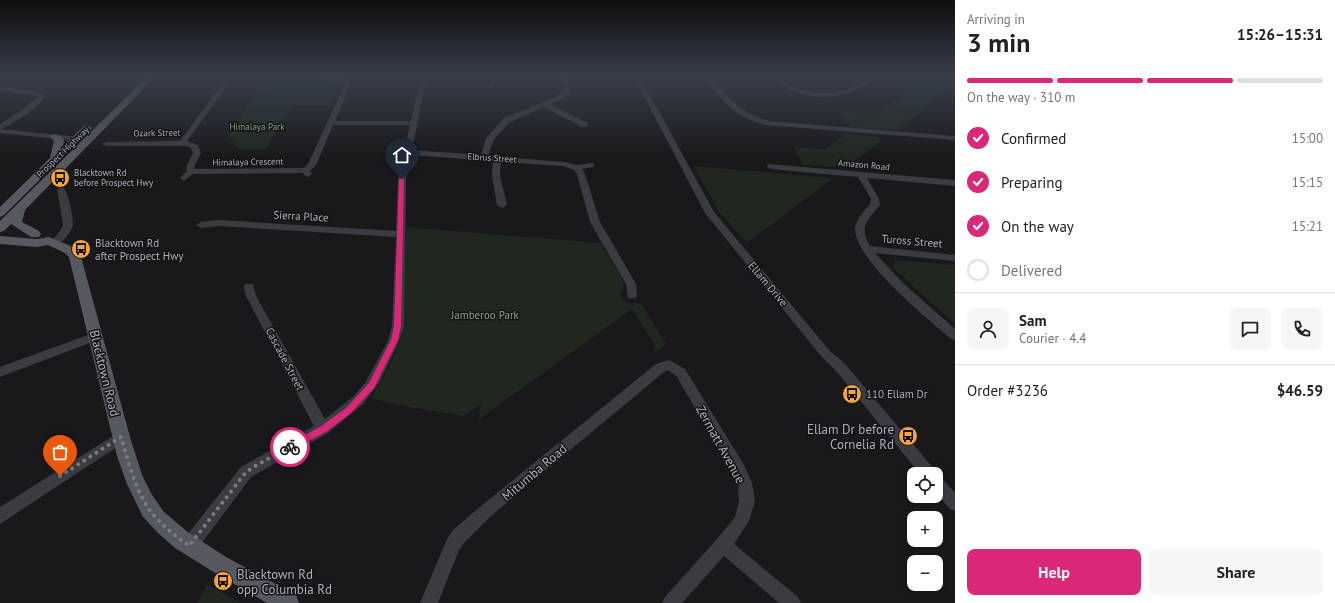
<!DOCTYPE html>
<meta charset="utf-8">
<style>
body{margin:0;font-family:"PT Sans",sans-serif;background:#f6f6f6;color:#202124;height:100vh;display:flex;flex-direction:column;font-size:15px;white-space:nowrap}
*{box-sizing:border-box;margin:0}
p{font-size:13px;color:#757577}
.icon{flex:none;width:22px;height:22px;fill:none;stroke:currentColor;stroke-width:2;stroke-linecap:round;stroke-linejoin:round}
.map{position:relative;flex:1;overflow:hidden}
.drawer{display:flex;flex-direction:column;background:#fff;width:380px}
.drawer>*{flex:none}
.buttons{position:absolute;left:907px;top:467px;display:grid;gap:8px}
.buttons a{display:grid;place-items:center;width:36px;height:36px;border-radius:8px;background:#fff;box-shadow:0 2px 6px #0003;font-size:20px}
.pin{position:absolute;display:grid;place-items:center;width:34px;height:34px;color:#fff;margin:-41px -17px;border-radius:50% 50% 50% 0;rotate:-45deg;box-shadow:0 0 4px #0007}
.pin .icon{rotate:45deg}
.courier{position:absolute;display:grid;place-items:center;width:40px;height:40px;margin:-20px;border:3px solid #db2777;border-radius:50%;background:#fff;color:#222;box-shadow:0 1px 5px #0007}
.summary em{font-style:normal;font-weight:600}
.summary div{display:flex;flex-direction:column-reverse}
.summary{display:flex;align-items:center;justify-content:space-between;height:68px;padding:0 12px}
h1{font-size:26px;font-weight:600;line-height:30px}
.bar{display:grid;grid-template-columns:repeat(4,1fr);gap:6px 4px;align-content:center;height:48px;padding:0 12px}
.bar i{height:5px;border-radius:3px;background:#e0e0e0}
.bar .current{background:#db2777}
.bar p{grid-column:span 4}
.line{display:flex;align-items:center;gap:10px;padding:0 12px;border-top:1px solid #e0e0e0}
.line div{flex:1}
.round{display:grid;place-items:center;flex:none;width:42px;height:42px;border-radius:8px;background:#f6f6f6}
ol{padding:0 12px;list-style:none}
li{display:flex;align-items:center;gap:12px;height:44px}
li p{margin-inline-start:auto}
li .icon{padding:4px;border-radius:50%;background:#db2777;color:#fff;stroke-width:4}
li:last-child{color:#757577}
li i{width:22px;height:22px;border:2px solid #e0e0e0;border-radius:50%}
.cta{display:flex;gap:8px;margin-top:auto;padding:8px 12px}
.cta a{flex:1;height:46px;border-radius:8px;background:#db2777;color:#fff;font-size:16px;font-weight:600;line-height:46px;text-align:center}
.cta a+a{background:#f6f6f6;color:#202124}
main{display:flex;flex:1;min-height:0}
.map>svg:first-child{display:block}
.green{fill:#1f271f}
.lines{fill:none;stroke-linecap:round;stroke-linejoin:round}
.minor{fill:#3a3c41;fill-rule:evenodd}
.major{fill:#565960;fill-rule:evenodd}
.route{fill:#db2777}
.done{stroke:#797c83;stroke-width:4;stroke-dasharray:0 7.2}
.labels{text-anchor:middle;stroke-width:3;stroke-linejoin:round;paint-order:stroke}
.far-park-label{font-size:9px;fill:#84a683;stroke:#141417}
.far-street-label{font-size:9px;fill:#acb2bb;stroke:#141417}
.far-poi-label{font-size:9px;fill:#acb2bb;stroke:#141417;text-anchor:start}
.street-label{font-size:11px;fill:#acb2bb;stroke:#141417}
.poi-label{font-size:11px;fill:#acb2bb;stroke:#141417;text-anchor:start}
.park-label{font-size:11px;fill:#84a683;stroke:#141417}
.near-street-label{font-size:13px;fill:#acb2bb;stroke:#141417}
.near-poi-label{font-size:13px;fill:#acb2bb;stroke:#141417;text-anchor:end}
</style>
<main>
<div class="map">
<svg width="955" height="603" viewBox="0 0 955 603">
<rect width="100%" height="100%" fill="#19191b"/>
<path class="green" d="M899,75H955V85L897,130L850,127L840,111L877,114L922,82Z
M258,88L335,94L330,106L291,105L266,149L240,150L229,136L252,98H254Z
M846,134L879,137L881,141L846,168L803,165L794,147L825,149Z
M693,166L833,178L747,243L720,213Z
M404,227L601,243L624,282L623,290L620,295C623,304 632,304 641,303L666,344L655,353L654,344L632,309L479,419L481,404L464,416L397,405L371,398C384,376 399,352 403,326Z
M895,260L955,265V324L893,268Z
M207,584L241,603H197Z"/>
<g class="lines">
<path class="minor" d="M229,75H235L187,141L198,145L201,153L194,167L195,169L304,168L308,164L345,84L344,82L294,77L291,75H312L346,78L356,76V78L350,81L351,84L335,121H411L421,75H427L412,150L481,155L486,138L504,118L556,97C566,89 563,87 560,75H566C573,96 569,96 550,104L588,123V127H582L544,107L510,122L494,139L488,156L564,162L577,165L593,163L594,165L593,167L582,169L585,174L600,222L636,284L637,295L636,298H628L626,284L590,222L577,174L574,170L563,166L501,162L500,176L507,205L502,208L497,205L492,176L493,161L411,155L406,179L404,326L397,346L379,383L363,404L328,433L251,477L195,552L189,554L183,552L181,546L183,540L241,467L314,426L246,296L244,287L245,284H253L256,296L325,419L354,396L365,383L388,341L392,326L396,237L219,226L201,228L196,225L201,222L219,220L396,231L398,179L410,125H333L316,165L310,171L312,174L308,177L305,176L303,173L193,174L184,181L180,178L187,171L186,167L193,153L191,148L187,146H106L102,144L106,142L180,141Z
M491,75H497V82L489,89L486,87L491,82Z
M633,75H639L714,212L829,350L845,364L934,469L936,474V475L920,474L837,372L821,356L705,213Z
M704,75H710C728,99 739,112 769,121L955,136V140L765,125C732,115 723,102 704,75Z
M772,75H778C783,79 787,84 793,87C807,94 834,95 849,89C859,84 868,74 879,75C852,102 797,106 772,75Z
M0,87L36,91L44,96C42,107 12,124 1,129L89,138L93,140L89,142L0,133V124L22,110L38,97L34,95L0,91Z
M768,164L955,180V186L867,178L879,199L880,205C868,220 858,227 870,246L955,255V261L875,253L903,283L955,329V340L951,339C926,317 858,263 855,230C855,220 864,211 870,204L871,199L858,177L781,170L768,168L767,166Z
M61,187L64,188C69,196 73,216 73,225C72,232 61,244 55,246L50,243L62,228L63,224L57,190Z
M96,332L100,333L102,336L100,339L0,377V367Z
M669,360L685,369L744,465L752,483L755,501L749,521L734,544L798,597L801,603H779L724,556L682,603H662L665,597L717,539L735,517L739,501L738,483L734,475L677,377L668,370L664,372L491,516L465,542L459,550L438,603H420L447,539L453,530L481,506L656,364Z
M121,431L126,433L128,437L126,441L0,524V507Z
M936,475L941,477L955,493V511L950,509L936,493Z"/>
<path class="major" d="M149,75H157L25,210L22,222L39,231L41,234L39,237H31L11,224L4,231L0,232V221Z
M87,125L92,128L90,130L4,215L0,217V207L50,158L54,141L50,137L52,135C57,134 61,135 64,140L63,146L84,126Z
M0,236L37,239L49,237L73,247L80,253L130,437L142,475L152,495L164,512L189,533L226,557L296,595L299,603H267L212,571L175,548L158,533L143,517L127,484L117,456L69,257L65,253L48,245L37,247L0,244Z"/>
</g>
<linearGradient id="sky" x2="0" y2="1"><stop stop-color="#0e0e0f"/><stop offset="0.47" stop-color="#383e4a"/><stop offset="1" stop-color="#383e4a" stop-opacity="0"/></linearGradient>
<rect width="955" height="159" fill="url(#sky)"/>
<path class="route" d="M402,178L404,179L401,326L398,340L374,388L351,413L326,432L293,449H288L286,447L288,444L320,427L346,408L369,383L391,340L394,326L399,179Z"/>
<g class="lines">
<path class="done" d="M60,476L121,437C129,464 137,499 158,520C167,530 178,537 189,546L246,472L255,466L290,447"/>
</g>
<defs>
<symbol id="bus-disc" viewBox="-11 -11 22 22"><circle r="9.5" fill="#f3a43a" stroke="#141417"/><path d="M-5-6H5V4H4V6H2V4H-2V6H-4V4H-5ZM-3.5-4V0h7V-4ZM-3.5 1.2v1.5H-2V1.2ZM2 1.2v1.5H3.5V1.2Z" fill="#111"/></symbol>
</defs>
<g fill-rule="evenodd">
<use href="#bus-disc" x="49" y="167" width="22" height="22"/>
<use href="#bus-disc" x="70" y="238" width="22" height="22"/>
<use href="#bus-disc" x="841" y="383" width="22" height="22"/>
<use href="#bus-disc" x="897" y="425" width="22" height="22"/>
<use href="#bus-disc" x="212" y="570" width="22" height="22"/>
</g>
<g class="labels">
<g class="far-park-label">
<text x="257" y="130">Himalaya Park</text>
</g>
<g class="far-street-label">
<text transform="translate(157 133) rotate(-1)" y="3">Ozark Street</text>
<text transform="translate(63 152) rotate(-44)" y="3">Prospect Highway</text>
<text transform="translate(492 158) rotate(4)" y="3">Elbrus Street</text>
<text transform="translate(248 162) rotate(-1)" y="3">Himalaya Crescent</text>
<text transform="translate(864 165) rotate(5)" y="3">Amazon Road</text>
</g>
<g class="far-poi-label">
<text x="74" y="176">Blacktown Rd<tspan x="74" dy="10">before Prospect Hwy</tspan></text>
</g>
<g class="street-label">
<text transform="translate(301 216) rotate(3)" y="4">Sierra Place</text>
<text transform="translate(912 241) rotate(5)" y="4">Tuross Street</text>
<text transform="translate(768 284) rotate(50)" y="4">Ellam Drive</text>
<text transform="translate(285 359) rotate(62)" y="4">Cascade Street</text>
</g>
<g class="poi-label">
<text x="95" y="247">Blacktown Rd<tspan x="95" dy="13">after Prospect Hwy</tspan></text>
<text x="866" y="398">110 Ellam Dr</text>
</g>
<g class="park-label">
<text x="485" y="319">Jamberoo Park</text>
</g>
<g class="near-street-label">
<text transform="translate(105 373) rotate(76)" y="5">Blacktown Road</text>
<text transform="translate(721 444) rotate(61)" y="5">Zermatt Avenue</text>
<text transform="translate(534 472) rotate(-40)" y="5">Mitumba Road</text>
</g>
<g class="near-poi-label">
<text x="894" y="434">Ellam Dr before<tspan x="894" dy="15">Cornelia Rd</tspan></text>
<text x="237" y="579" text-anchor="start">Blacktown Rd<tspan x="237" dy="15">opp Columbia Rd</tspan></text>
</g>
</g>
</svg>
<div class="buttons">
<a><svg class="icon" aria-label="locate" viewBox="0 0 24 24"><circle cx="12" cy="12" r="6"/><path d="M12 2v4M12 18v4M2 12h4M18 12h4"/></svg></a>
<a>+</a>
<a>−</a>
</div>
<div class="pin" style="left:60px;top:476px;background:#ea580c"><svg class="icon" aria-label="bag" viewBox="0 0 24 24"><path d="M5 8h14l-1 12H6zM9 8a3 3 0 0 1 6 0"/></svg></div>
<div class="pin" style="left:402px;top:179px;background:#1f2937"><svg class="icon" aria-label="home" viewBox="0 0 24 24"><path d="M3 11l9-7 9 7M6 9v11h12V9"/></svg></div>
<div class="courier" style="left:290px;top:447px"><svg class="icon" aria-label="bike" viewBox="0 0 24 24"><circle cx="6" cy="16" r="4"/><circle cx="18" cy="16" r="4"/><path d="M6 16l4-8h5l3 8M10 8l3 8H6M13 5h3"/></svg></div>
</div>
<section class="drawer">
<div class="summary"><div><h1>3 min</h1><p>Arriving in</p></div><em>15:26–15:31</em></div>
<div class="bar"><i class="current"></i><i class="current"></i><i class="current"></i><i></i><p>On the way · 310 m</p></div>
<ol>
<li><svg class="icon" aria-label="check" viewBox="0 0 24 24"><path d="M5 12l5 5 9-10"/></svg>Confirmed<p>15:00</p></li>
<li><svg class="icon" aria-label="check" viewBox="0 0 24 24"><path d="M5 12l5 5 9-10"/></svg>Preparing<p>15:15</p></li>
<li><svg class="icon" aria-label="check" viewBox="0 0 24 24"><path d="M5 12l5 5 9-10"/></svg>On the way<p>15:21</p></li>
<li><i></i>Delivered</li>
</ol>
<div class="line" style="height:72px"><a class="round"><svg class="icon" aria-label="person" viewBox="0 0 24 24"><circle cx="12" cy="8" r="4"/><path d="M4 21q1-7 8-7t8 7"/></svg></a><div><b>Sam</b><p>Courier · 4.4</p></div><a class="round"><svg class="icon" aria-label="chat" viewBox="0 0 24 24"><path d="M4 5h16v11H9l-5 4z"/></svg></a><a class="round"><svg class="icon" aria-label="phone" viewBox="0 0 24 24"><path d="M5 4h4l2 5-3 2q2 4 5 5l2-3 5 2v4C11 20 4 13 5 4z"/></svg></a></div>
<div class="line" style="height:52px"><div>Order #3236</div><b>$46.59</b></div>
<div class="cta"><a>Help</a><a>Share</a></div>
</section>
</main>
